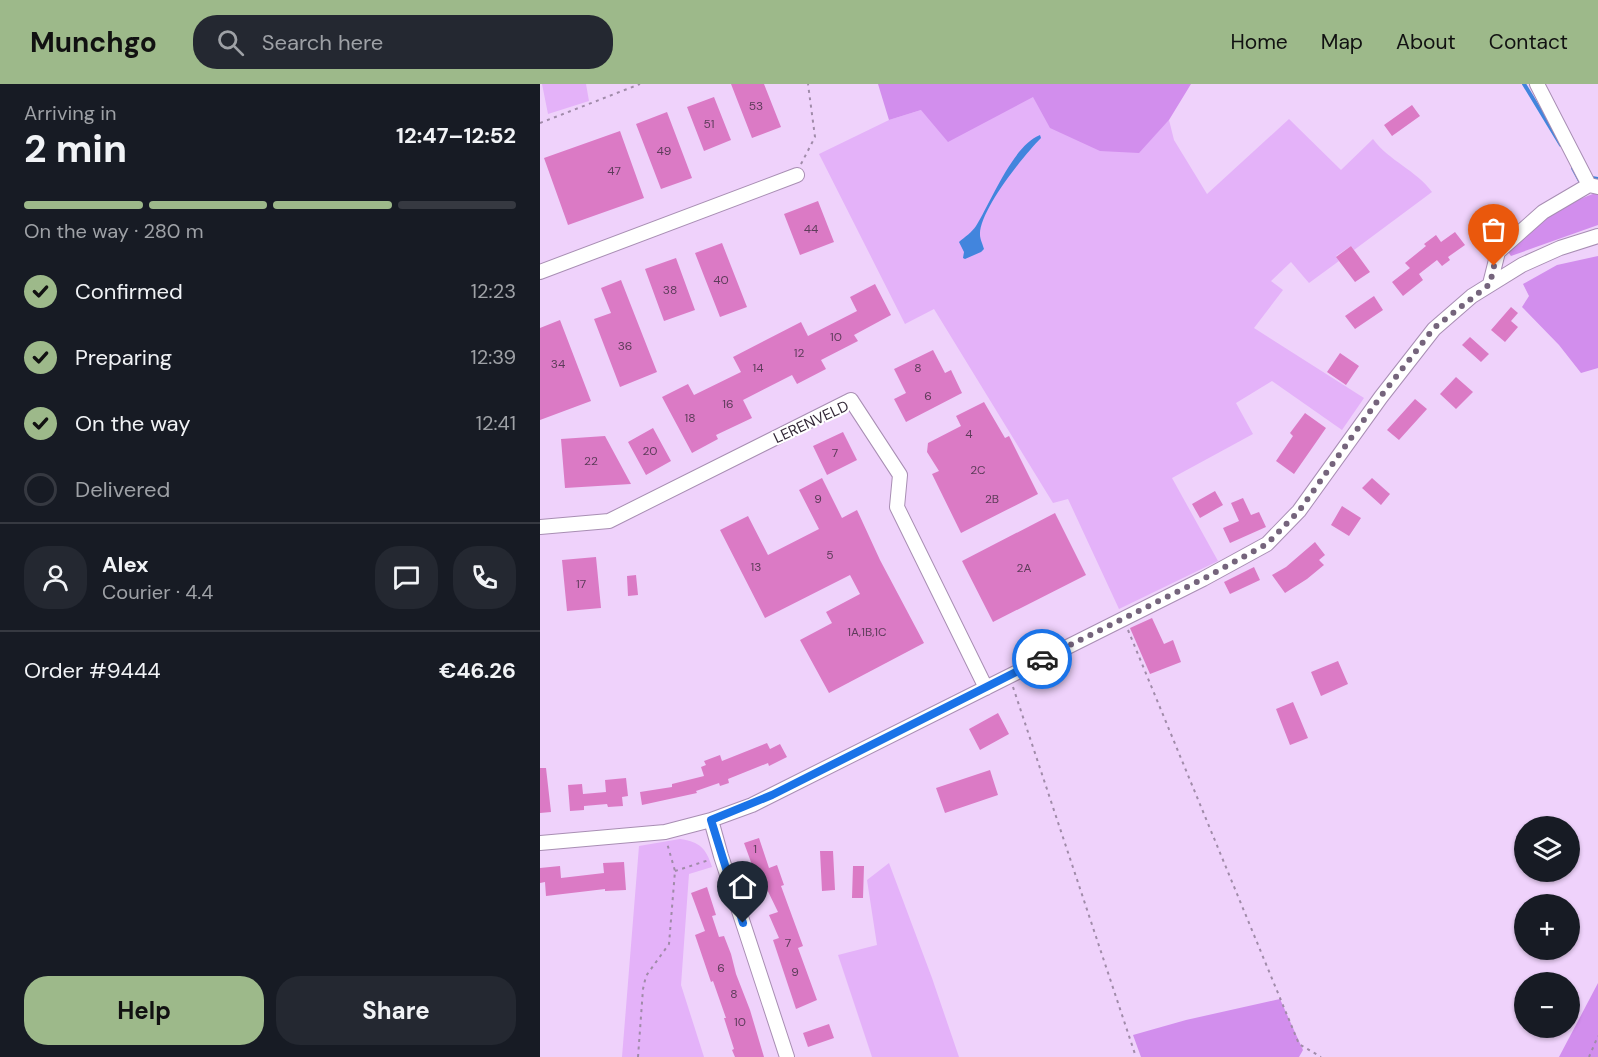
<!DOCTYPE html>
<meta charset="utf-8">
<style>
body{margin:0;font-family:"DM Sans",sans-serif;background:#242831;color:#f1f3f6;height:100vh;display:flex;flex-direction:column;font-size:22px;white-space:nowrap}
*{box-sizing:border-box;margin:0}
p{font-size:20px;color:#9ea1a6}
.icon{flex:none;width:33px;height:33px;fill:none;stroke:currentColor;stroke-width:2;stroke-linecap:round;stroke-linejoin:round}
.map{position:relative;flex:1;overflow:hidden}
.details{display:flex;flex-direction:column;background:#171b24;width:540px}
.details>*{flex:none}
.controls{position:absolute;left:974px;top:732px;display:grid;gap:12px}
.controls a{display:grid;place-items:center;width:66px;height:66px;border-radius:50%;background:#171b24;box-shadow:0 2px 4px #0004;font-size:30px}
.pin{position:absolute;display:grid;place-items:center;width:51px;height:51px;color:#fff;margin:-62px -26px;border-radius:50% 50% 50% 0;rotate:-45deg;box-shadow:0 0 6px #0007}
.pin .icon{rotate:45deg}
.courier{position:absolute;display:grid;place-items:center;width:60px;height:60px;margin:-30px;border:4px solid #1a73e8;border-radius:50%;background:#fff;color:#222;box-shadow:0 2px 8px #0007}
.headline em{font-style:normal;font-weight:700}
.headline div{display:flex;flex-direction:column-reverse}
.headline{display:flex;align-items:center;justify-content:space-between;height:102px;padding:0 24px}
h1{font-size:39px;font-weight:700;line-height:45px}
.bar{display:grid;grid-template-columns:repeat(4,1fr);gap:9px 6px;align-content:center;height:72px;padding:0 24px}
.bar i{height:8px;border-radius:4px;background:#363941}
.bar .current{background:#9db98a}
.bar p{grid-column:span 4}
.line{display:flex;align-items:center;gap:15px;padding:0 24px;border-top:2px solid #363941}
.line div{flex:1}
.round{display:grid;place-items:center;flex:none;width:63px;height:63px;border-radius:24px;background:#242831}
ol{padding:0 24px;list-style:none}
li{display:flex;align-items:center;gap:18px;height:66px}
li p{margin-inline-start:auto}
li .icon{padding:6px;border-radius:50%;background:#9db98a;color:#111;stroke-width:4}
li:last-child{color:#9ea1a6}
li i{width:33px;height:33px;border:3px solid #363941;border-radius:50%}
.primary-button{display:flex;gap:12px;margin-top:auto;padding:12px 24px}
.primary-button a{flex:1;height:69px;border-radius:24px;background:#9db98a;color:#111;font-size:24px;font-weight:700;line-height:69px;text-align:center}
.primary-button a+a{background:#242831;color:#f1f3f6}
header{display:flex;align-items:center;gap:36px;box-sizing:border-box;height:84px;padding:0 30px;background:#9db98a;color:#111}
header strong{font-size:28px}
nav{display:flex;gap:33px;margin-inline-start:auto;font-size:21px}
.search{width:420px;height:54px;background:#242831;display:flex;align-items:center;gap:15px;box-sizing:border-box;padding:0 21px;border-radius:24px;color:#9ea1a6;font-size:22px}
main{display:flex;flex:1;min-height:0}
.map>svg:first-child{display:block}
.green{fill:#e4b2f9}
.forest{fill:#d28eed}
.water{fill:#4285dd}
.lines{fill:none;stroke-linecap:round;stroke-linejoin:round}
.stream{stroke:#4285dd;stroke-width:4}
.building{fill:#db7ac5}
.minor-casing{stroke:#a88eb3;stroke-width:16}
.path{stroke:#a08ba9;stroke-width:2;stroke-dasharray:3 4.5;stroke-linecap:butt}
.minor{stroke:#fff;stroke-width:14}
.done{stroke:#75647c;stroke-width:6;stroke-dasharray:0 10.8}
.route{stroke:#1a73e8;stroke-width:8}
.labels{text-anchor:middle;stroke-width:4.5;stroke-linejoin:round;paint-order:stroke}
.number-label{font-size:12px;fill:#5d3c5a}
.street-label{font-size:15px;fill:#332837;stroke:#fff}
</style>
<header>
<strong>Munchgo</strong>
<div class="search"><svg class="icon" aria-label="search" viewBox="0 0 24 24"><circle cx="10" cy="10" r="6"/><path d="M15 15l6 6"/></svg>Search here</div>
<nav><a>Home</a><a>Map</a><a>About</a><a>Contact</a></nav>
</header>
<main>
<section class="details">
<div class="headline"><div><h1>2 min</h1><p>Arriving in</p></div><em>12:47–12:52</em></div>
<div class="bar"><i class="current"></i><i class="current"></i><i class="current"></i><i></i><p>On the way · 280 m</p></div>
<ol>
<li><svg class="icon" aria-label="check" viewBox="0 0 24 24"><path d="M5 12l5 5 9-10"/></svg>Confirmed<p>12:23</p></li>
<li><svg class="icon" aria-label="check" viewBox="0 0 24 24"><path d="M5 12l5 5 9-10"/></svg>Preparing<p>12:39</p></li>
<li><svg class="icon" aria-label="check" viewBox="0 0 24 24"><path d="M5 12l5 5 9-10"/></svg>On the way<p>12:41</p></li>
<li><i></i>Delivered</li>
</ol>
<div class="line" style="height:108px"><a class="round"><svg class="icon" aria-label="person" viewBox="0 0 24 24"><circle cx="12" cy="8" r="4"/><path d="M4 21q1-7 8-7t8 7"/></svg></a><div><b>Alex</b><p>Courier · 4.4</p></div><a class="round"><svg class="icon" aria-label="chat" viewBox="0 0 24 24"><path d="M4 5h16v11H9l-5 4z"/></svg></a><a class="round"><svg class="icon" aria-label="phone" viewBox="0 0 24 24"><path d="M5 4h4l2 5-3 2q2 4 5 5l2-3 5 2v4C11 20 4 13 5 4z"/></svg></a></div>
<div class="line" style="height:78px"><div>Order #9444</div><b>€46.26</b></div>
<div class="primary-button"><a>Help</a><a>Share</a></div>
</section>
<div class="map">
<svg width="1058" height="973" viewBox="0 0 1058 973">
<rect width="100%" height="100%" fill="#efd2fb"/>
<path class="green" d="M2,0H46L49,17L8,30Z
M515,0L599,68L629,36L634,56L667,110L749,35L801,86L833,55C849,77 876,86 892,108L814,166L811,162L796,172L799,177L769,199L751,178L731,197L743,206L714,244L824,314L802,346L732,297L696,319L713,350L632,394L678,477L579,525L528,415L513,419L394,225L365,240L279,70L349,36L381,26Z
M140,755C160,758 166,764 172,783L149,790L141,901L164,973H82L99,762Z
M349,779L392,894L419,973H332L298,871L337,861L327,796Z"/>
<path class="forest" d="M338,0H651L629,36L599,69L560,67L510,44L493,13L408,58L381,26L349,36Z
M1058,108V141L971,172L966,165C996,138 1019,122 1058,108Z
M1058,172V284L1041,289L1019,261L982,223L989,212L983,200L1017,181Z
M1058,899V973H1019Z
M740,915L763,966L759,973H601L593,951L646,936Z"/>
<path class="water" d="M500,51L501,54C484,71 439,127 440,151C440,155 443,161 444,165L441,168L425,175L423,174L424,168L419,158C425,153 432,148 436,142C451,118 473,61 500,51Z"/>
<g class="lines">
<path class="stream" d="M984,0L1021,61
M1033,84L1040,97
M1052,94L1058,95"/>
</g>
<path class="building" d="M191,0H224L241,43L212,54Z
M174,13L191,56L164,67L147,23Z
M872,21L880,32L852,52L844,41Z
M127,28L152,94L121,105L96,40Z
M80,47L104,114L28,141L4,74Z
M278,117L294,158L260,171L244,130Z
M915,148L925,161L908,173L910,176L902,182L897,176L879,190L883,196L863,212L852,198L870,184L865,179L886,162L884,160L896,151L901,158Z
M182,159L207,223L180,233L155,169Z
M811,162L830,188L815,198L796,173Z
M136,174L155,226L124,237L105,185Z
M81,196L117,288L80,303L54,235L71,229L61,204Z
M335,200L351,231L314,251L318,257L281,276L286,285L257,300L252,291L203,316L212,334L176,351L178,355L152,369L122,313L148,300L154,311L201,288L193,273L261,238L268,252L317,227L310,213Z
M834,212L843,226L815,245L805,232Z
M971,223L978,229L971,237L978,243L965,258L951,246Z
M20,236L51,317L0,336V244Z
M930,253L949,270L941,278L922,261Z
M393,266L405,289L411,286L422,309L366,338L354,315L366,309L354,285Z
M800,269L819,282L806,301L787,288Z
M916,293L933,308L916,325L900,310Z
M875,315L887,325L859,356L847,346Z
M444,318L465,354L469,352L498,410L421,449L392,390L399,387L387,368L388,359L421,342L416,332Z
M765,329L786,344L754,390L736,377L753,352L750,349Z
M113,344L131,377L106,391L88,358Z
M303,348L317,376L287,391L273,362Z
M65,352L91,400L25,404L21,355Z
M282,394L302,434L317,426L340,476L384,559L289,609L260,556L292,539L286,528L320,510L310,491L225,534L180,446L208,432L228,471L279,445L259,406Z
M832,394L850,410L841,421L822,404Z
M675,407L683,421L660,434L652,420Z
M703,414L711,431L719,428L726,443L690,459L683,444L699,437L691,419Z
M802,422L821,434L809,452L791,441Z
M515,429L546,491L453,538L422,477Z
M775,458L785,471L779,476L784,481L767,495L745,509L732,491L746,483Z
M56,473L61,524L27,527L22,476Z
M714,483L720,496L690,510L684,498Z
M96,491L98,511L88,512L87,492Z
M612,534L624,560L633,556L641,578L610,590L590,544Z
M798,577L808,600L781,612L771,588Z
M753,618L768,654L750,661L736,625Z
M458,629L469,650L440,666L429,645Z
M227,659L230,665L240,660L247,673L229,682L228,679L188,695L189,699L180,702L179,699L156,707L157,709L102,721L100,708L132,703V700L164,692L161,683L166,681L164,677L180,671L182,677Z
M0,684H6L11,728L0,729Z
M450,686L458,711L405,729L396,704Z
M86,694L88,712L82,713L83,722L68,723L67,720L44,722V726L30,727L28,701L42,700L43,710L66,708L65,696Z
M219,754L229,784L237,781L244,801L241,802L263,862L258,864L277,916L256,925L233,856L239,854L229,831L238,828L222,795L218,797L204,759Z
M280,767H293L295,806L282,807Z
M84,778L86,806L65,807V805L6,812L5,798L0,799V784L20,782L21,794L64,789L63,779Z
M313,782H324L323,814H312Z
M167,803L176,831L172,832L179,853L184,852L191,870L196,890L210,926L224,973H195L192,966L194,965L184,934H186L173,897L171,898L155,851L165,847L151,809Z
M289,940L294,954L268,963L263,949Z"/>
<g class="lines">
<defs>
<path id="minor" d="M997,0L1049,101
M0,188L257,91
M950,200L958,168L1003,128L1049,101L1058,103
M0,443L69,437L311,316L360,391L357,423L446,604
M171,736L181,772L247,973
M0,759L125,748L171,736L212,721L663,495L727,460L759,427L841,313L894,245L932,212L982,181L1020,164L1058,152"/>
</defs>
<use href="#minor" class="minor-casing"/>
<path class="path" d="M0,39L100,0
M261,80L275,53L268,0
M588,546L759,960L781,973
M473,603L596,973
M135,787L169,776
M98,973L103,905L106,892L129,860L135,787L127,759
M1049,973L1058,952"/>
<use href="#minor" class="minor"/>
</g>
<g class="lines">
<path class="done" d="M502,575L663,495L727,460L759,427L841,312L894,244L950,200L954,182"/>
<path class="route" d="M203,839L171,736L232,711L502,575"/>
</g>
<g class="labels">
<g class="number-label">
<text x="216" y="26">53</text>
<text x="169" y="44">51</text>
<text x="124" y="71">49</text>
<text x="74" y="91">47</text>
<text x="271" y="149">44</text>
<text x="181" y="200">40</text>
<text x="130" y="210">38</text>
<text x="296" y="257">10</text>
<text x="85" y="266">36</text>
<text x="259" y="273">12</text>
<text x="18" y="284">34</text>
<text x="218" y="288">14</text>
<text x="378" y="288">8</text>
<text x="388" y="316">6</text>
<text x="188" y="324">16</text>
<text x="150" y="338">18</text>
<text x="429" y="354">4</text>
<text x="110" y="371">20</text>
<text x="295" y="373">7</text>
<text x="51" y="381">22</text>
<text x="438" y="390">2C</text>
<text x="278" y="419">9</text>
<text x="452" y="419">2B</text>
<text x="290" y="475">5</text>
<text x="216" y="487">13</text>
<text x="484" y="488">2A</text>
<text x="41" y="504">17</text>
<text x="327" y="552">1A,1B,1C</text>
<text x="215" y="769">1</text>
<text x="248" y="863">7</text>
<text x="181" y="888">6</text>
<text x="255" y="892">9</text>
<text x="194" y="914">8</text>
<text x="200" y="942">10</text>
</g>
<g class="street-label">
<text transform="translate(271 338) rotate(-25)" y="5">LERENVELD</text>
</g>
</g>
</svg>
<div class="controls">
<a><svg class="icon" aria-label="layers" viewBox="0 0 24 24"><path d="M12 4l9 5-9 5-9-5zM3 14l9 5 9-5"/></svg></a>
<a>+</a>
<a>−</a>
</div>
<div class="pin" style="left:954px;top:182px;background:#ea580c"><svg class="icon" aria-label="bag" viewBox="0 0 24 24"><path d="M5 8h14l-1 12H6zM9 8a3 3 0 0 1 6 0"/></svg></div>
<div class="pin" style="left:203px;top:839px;background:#1f2937"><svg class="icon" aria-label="home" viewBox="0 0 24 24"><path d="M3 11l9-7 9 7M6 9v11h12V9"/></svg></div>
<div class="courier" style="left:502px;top:575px"><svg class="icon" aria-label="car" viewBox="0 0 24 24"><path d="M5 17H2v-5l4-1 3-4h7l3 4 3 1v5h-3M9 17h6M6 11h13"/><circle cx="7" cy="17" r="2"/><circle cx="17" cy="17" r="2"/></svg></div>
</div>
</main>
